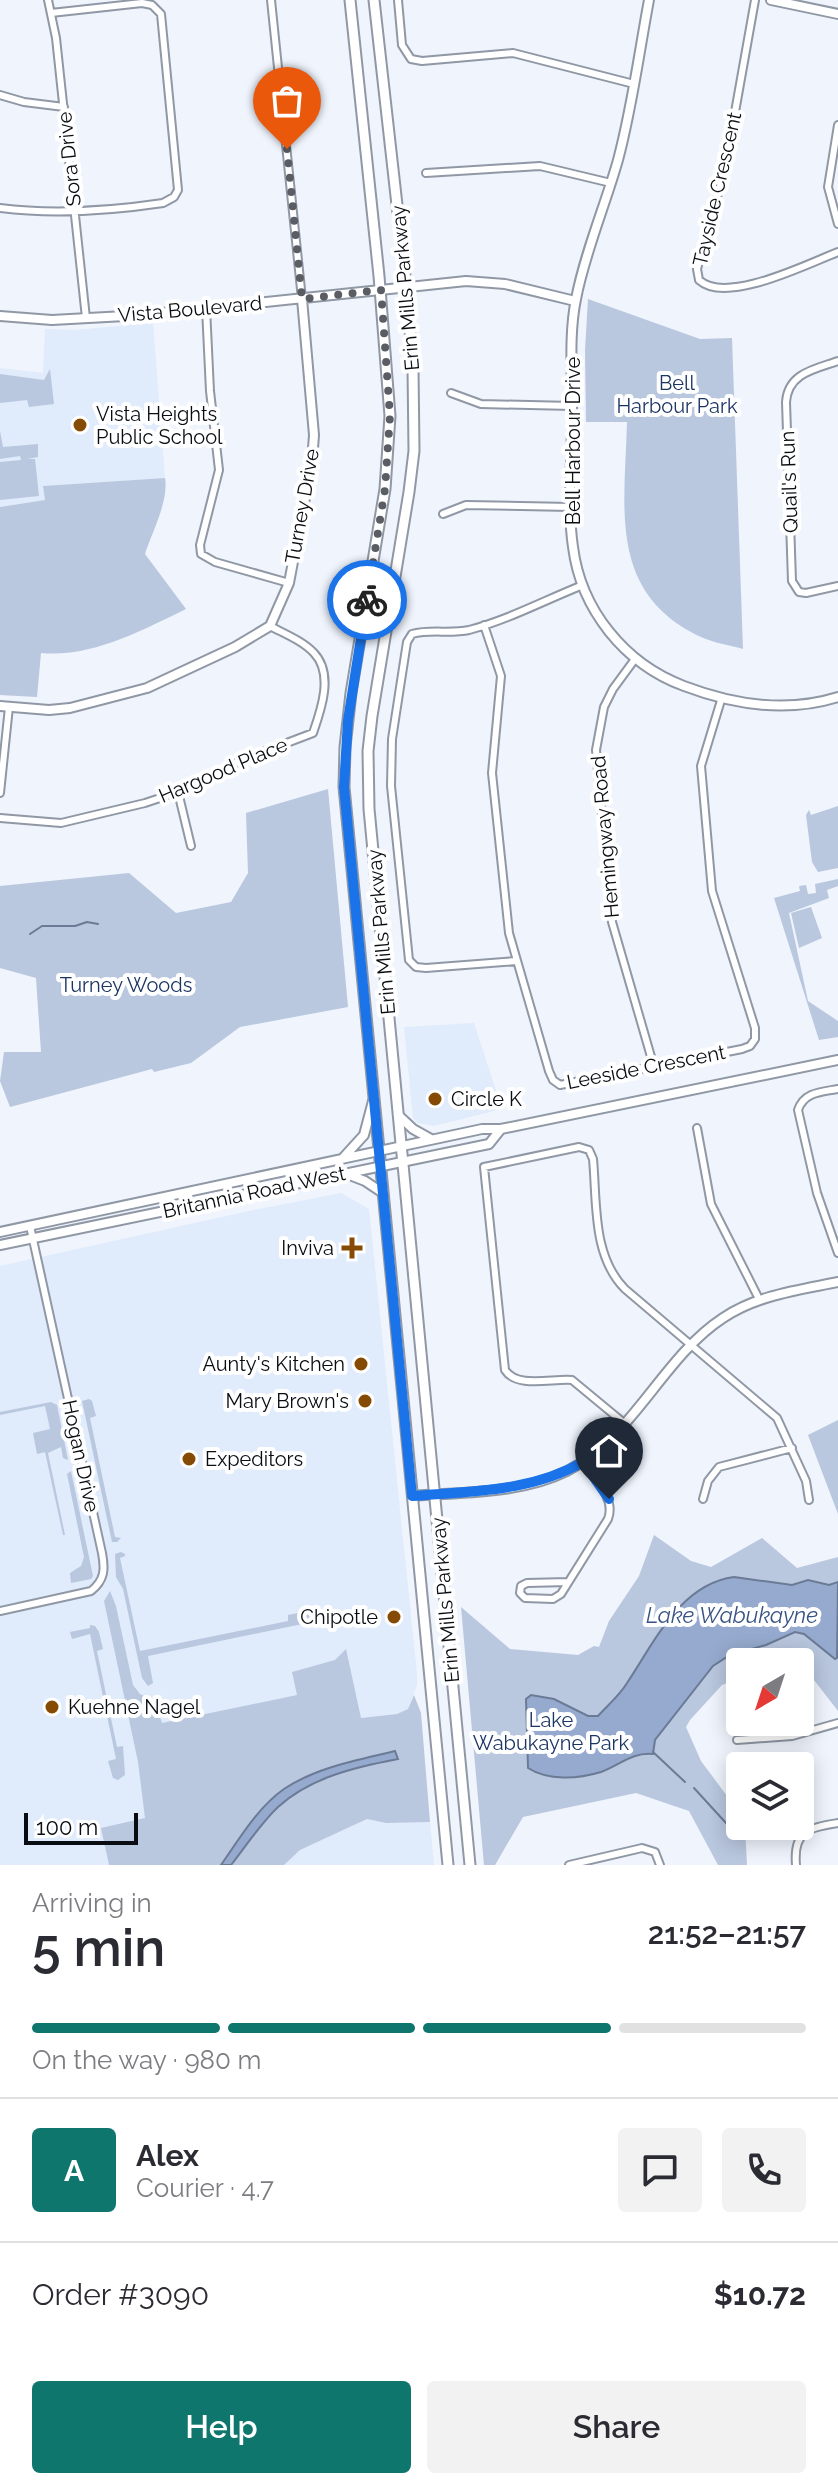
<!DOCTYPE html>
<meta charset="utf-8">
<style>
body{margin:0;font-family:Raleway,sans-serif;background:#f2f2f3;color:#2b2b33;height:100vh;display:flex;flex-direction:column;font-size:30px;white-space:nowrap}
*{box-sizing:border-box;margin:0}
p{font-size:26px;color:#7c7c81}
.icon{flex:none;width:44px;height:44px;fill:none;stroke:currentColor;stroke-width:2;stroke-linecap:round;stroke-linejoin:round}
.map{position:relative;height:1865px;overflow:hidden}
.details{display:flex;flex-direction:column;background:#fff;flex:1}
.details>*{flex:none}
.needle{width:52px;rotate:219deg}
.controls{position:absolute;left:726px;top:1648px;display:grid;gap:16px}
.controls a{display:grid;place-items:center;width:88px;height:88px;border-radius:8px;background:#fff;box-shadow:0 4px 20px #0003;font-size:40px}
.scale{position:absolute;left:24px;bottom:20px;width:114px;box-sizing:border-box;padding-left:8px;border:4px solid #090c10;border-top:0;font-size:22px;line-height:28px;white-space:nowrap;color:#090c10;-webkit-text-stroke:6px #fff;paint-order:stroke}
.pin{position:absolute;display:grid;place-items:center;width:68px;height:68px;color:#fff;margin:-82px -34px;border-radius:50% 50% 50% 0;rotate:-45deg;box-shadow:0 0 8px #0007}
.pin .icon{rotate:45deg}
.courier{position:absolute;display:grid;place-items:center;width:80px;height:80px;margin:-40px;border:6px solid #1a73e8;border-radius:50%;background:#fff;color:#222;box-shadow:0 2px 10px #0007}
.head em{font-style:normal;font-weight:600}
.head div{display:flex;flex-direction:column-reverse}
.head{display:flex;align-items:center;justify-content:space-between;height:136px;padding:0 32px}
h1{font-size:52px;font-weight:600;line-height:60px}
.bar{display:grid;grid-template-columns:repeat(4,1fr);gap:12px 8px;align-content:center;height:96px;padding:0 32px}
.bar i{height:10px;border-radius:6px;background:#e1e1e2}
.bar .on{background:#0f766e}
.bar p{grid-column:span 4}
.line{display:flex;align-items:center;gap:20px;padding:0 32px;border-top:2px solid #e1e1e2}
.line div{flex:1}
.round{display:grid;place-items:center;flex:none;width:84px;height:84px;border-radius:8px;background:#f2f2f3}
.primary-button{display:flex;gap:16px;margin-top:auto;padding:16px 32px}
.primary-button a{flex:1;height:92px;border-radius:8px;background:#0f766e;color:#fff;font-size:32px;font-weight:600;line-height:92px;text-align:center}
.primary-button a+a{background:#f2f2f3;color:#2b2b33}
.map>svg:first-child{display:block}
.built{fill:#e0ebfc}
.green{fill:#b9c7df}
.water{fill:#95aace;stroke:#6b7b95;stroke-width:2}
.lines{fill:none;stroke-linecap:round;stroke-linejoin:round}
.stream{stroke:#6b7b95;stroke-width:2}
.street-casing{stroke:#9098a5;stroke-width:10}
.secondary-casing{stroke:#9098a5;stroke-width:12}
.primary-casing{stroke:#9098a5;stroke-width:13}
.street{stroke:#fff;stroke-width:6}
.secondary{stroke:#fff;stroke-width:8}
.primary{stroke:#fff;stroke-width:9}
.done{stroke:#5a5d63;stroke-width:8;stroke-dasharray:0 14.4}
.route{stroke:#1a73e8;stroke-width:10}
.poi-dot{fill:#854a04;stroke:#fff;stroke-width:3}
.labels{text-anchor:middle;stroke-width:8;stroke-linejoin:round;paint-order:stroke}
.street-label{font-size:20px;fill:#090c10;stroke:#fff}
.park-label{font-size:20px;fill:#1b3563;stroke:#fff}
.poi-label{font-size:20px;fill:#090c10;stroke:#fff;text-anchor:start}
.water-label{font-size:22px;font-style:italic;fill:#375283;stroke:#fff}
</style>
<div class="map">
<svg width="838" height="1865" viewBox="0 0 838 1865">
<rect width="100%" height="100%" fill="#eff4fd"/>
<path class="built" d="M153,323L165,478L44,486L45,500L0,507V368L43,373L45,329L74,330Z
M474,1023L502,1109L434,1126L418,1123L413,1118L404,1027Z
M341,1193L369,1209L417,1674V1685L408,1709L397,1714L361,1718L183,1865H0V1266L249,1211Z
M367,1819L386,1823L430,1822L434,1865H284L300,1850Z"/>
<path class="green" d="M588,299L700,339L732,338L743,649C729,645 714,643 701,637C607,593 625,507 627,422H586L585,350Z
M50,369L54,404L29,407L27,400L0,403V374L44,380Z
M0,431L3,447L38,444V457L27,459H35L39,496L0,500V462L21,460L20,456L0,459Z
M165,478C169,501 152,532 145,554L186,609C143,630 91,658 41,653L37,697L0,695V507L45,500L43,486Z
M328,789L348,1007L240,1027L191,1063L154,1072L152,1069L10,1107L0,1081L4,1052H41L36,978L0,968V886L129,873L176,913L231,902L248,873L246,813Z
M838,806V868L818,872L812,862L806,815L809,810L811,815Z
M838,879V886L827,890L829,898L789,913L808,1001L838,1021V1037L819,1040L774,898L800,891L799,886L806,885L808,894L816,893L815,884Z
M811,907L822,938L799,948L791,913Z
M89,1399L92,1401L96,1416L90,1418L115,1537L121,1538L117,1542H112L82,1401Z
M51,1402L57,1405L68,1460L63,1458L61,1447L48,1453L65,1535H63L45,1452L37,1454L33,1433L50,1429L45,1406L0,1415V1412Z
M838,1420V1514L808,1435Z
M71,1471L93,1576L91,1579L71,1583L70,1573L81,1566L84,1557L67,1474Z
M654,1535L691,1561L711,1567L762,1538L797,1568L838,1557V1711L800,1662H740V1678L722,1685L690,1720L686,1727L701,1761L730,1800L740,1798V1826H745L747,1865H718L689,1811L636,1793L523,1817L495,1865H484L461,1607L510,1649L578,1655L594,1646L599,1647L609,1621L639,1576Z
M121,1552L125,1554V1556L120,1558L140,1651L288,1621V1615L313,1610L318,1613L319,1617L312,1622L148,1656L153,1683L148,1686L142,1678L123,1589L116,1577L115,1554Z
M110,1591L116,1606L133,1685L140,1694L155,1701L162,1723L297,1695L292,1672L335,1660L346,1649L361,1718L397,1714L408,1709L414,1695L421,1713L430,1822L386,1823L367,1819L300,1850L284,1865H231C247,1846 261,1823 278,1807C311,1777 356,1767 398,1759L340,1764L284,1789L260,1812L221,1865H109L101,1828L145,1818L138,1762L104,1601Z
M90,1625L95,1626L99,1632L103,1649L97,1651L117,1747L123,1746L125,1775L118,1780L113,1778L108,1761L116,1759L90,1634L72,1639L70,1632L90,1628Z"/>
<path class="water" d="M734,1577L792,1585L808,1580L829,1585L838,1582L837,1658L835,1659L804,1634L795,1632L766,1645L730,1655L713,1666L655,1740L653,1754C632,1752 620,1765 601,1772C578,1779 548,1781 528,1768L526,1699L531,1695L554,1699L588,1716H598C608,1705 620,1695 627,1683C654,1643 680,1584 734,1577Z
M395,1751L398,1759C356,1767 311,1777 278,1807C261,1823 246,1846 231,1865H221C239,1839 258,1807 284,1789C317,1767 358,1760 395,1751Z"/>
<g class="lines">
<path class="stream" d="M30,934L42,926H75L87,922L98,924
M489,1751L527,1748
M653,1752L685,1782
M694,1788L726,1823"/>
<defs>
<path id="street" d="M48,0L56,38L86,318
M271,0L302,299
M398,0L402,45L411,59L422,61L513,53L634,84
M755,0L725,168L697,269L699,280C726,305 807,264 838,252
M0,95L24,102L64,107
M838,125L828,187L838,224
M426,173L540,166L611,183
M0,208C55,215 109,211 163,203L174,197L178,190L161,14L152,5L142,3L51,13
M206,308L210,391L219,470L200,545L201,554L215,562L289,583
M838,361C815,369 788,373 786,402L792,581L799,592L806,593L838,586
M451,393L481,404L573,406
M443,514L466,505L571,507
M484,625L501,676L492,773L509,933L549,1071L553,1080L560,1085L742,1049L750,1046L755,1039V1028L712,891L701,766L722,697
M635,659L613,689L604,707L596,750L612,922L654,1067
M178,792L191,846
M0,793L9,707
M0,818L61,823L145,803L178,792L242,760L313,733C321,710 334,674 314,653C303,641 285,634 270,626
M516,961L426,968L416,967L409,960L391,786L392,739L407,642L412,634C430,629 450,634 469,630C508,620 545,600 583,585
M838,1089C821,1092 804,1092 798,1110L817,1193L838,1253
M697,1128L711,1204L759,1299
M624,1423L572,1380C553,1378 517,1389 505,1370L484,1167L579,1147L589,1150L593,1159C597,1202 592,1256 625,1289L777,1418L806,1481L809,1500
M703,1499L708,1481L719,1467L792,1448
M568,1582L527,1583L521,1586L520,1593L525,1598L553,1599L561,1594L608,1519C616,1498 594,1478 583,1462
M0,1611L91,1591C105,1580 105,1569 102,1553L30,1226
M737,1740L792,1736L838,1723
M569,1865L642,1848L655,1852L660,1865
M796,1865C793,1830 809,1828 838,1823"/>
<path id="secondary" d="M649,0C639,53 632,108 618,160C605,206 585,252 576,299C568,338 573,381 572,420C572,462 567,506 573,547C581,610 625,664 684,686C734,705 787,713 838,697
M771,0L838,14
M0,316L52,320L143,315L466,281L505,284L575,301
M0,706L49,710L70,708L147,688L235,647L270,626L289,583L312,461L314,435L302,299
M398,1115L413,1129L431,1139
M343,1158L364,1135L373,1101
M347,1174L365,1181L383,1193
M0,1232L482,1129H501L838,1060
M0,1245L489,1144L501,1129
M412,1496C463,1492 521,1494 567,1471C634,1437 662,1358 723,1318C757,1295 799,1290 838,1282"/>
<path id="primary" d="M350,0L379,276L390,416L385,489L351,693L345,747L344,787L448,1865
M374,0L408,303L413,368L414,451L409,492L372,716L368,751L369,809L470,1865"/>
</defs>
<use href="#street" class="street-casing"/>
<use href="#secondary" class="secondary-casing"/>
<use href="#primary" class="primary-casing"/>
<use href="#street" class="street"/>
<use href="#secondary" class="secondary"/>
<use href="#primary" class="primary"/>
</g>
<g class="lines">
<path class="done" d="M287,149L302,299L381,290L390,416L385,489L367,600"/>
<path class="route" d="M367,600L348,720L344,787L412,1496C471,1491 531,1492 583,1462L609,1499"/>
</g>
<g class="poi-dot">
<circle cx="80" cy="425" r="8"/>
<circle cx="435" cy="1099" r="8"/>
<path d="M348 1236h8v8h8v8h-8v8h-8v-8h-8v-8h8z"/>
<circle cx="361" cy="1364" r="8"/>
<circle cx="365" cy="1401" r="8"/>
<circle cx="189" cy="1459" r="8"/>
<circle cx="394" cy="1617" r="8"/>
<circle cx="52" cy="1707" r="8"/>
</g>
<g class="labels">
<g class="street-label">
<text transform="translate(69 159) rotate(-96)" y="7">Sora Drive</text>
<text transform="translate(717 189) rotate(-77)" y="7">Tayside Crescent</text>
<text transform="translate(405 288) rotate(-95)" y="7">Erin Mills Parkway</text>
<text transform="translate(190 309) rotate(-5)" y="7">Vista Boulevard</text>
<text transform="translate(573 441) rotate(-90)" y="7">Bell Harbour Drive</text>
<text transform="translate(789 482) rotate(-92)" y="7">Quail's Run</text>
<text transform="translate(302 506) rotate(-80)" y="7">Turney Drive</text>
<text transform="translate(223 770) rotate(-23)" y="7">Hargood Place</text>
<text transform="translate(605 837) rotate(-95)" y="7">Hemingway Road</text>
<text transform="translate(381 932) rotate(-95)" y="7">Erin Mills Parkway</text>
<text transform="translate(646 1067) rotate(-11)" y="7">Leeside Crescent</text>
<text transform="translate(254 1192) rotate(-12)" y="7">Britannia Road West</text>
<text transform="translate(81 1456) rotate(78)" y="7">Hogan Drive</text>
<text transform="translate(445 1600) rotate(-95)" y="7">Erin Mills Parkway</text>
</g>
<g class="park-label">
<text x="677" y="390">Bell<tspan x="677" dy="23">Harbour Park</tspan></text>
<text x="126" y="992">Turney Woods</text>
<text x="551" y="1727">Lake<tspan x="551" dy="23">Wabukayne Park</tspan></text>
</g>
<g class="poi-label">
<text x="96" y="421">Vista Heights<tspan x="96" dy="23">Public School</tspan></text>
<text x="451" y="1106">Circle K</text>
<text x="334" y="1255" text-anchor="end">Inviva</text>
<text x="345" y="1371" text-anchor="end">Aunty's Kitchen</text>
<text x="349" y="1408" text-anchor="end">Mary Brown's</text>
<text x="205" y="1466">Expeditors</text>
<text x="378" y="1624" text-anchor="end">Chipotle</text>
<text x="68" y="1714">Kuehne Nagel</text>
</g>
<g class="water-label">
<text x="732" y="1623">Lake Wabukayne</text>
</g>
</g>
</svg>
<div class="controls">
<a><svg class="needle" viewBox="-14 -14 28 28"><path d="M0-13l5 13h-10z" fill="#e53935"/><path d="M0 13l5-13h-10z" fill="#7c7c81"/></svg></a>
<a><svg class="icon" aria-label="layers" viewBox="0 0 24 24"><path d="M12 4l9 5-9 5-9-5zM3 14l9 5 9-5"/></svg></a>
</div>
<div class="scale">100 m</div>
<div class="pin" style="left:287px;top:149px;background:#ea580c"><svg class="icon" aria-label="bag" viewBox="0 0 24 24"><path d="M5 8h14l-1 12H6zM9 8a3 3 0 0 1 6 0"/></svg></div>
<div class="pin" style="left:609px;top:1499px;background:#1f2937"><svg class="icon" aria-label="home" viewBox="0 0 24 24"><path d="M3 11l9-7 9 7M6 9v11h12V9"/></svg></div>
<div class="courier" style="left:367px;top:600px"><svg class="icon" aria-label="bike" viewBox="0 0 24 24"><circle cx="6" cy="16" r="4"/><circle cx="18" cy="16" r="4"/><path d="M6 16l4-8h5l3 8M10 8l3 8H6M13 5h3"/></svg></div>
</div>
<section class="details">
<div class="head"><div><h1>5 min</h1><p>Arriving in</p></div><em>21:52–21:57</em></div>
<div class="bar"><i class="on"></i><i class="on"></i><i class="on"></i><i></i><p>On the way · 980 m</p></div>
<div class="line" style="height:144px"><b class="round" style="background:#0f766e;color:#fff">A</b><div><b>Alex</b><p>Courier · 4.7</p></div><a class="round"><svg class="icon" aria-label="chat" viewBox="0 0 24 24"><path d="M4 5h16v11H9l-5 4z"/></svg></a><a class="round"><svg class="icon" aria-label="phone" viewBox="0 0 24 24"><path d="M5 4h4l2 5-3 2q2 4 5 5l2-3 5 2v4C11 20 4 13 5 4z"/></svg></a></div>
<div class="line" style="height:104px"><div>Order #3090</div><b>$10.72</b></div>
<div class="primary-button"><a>Help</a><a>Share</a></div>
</section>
